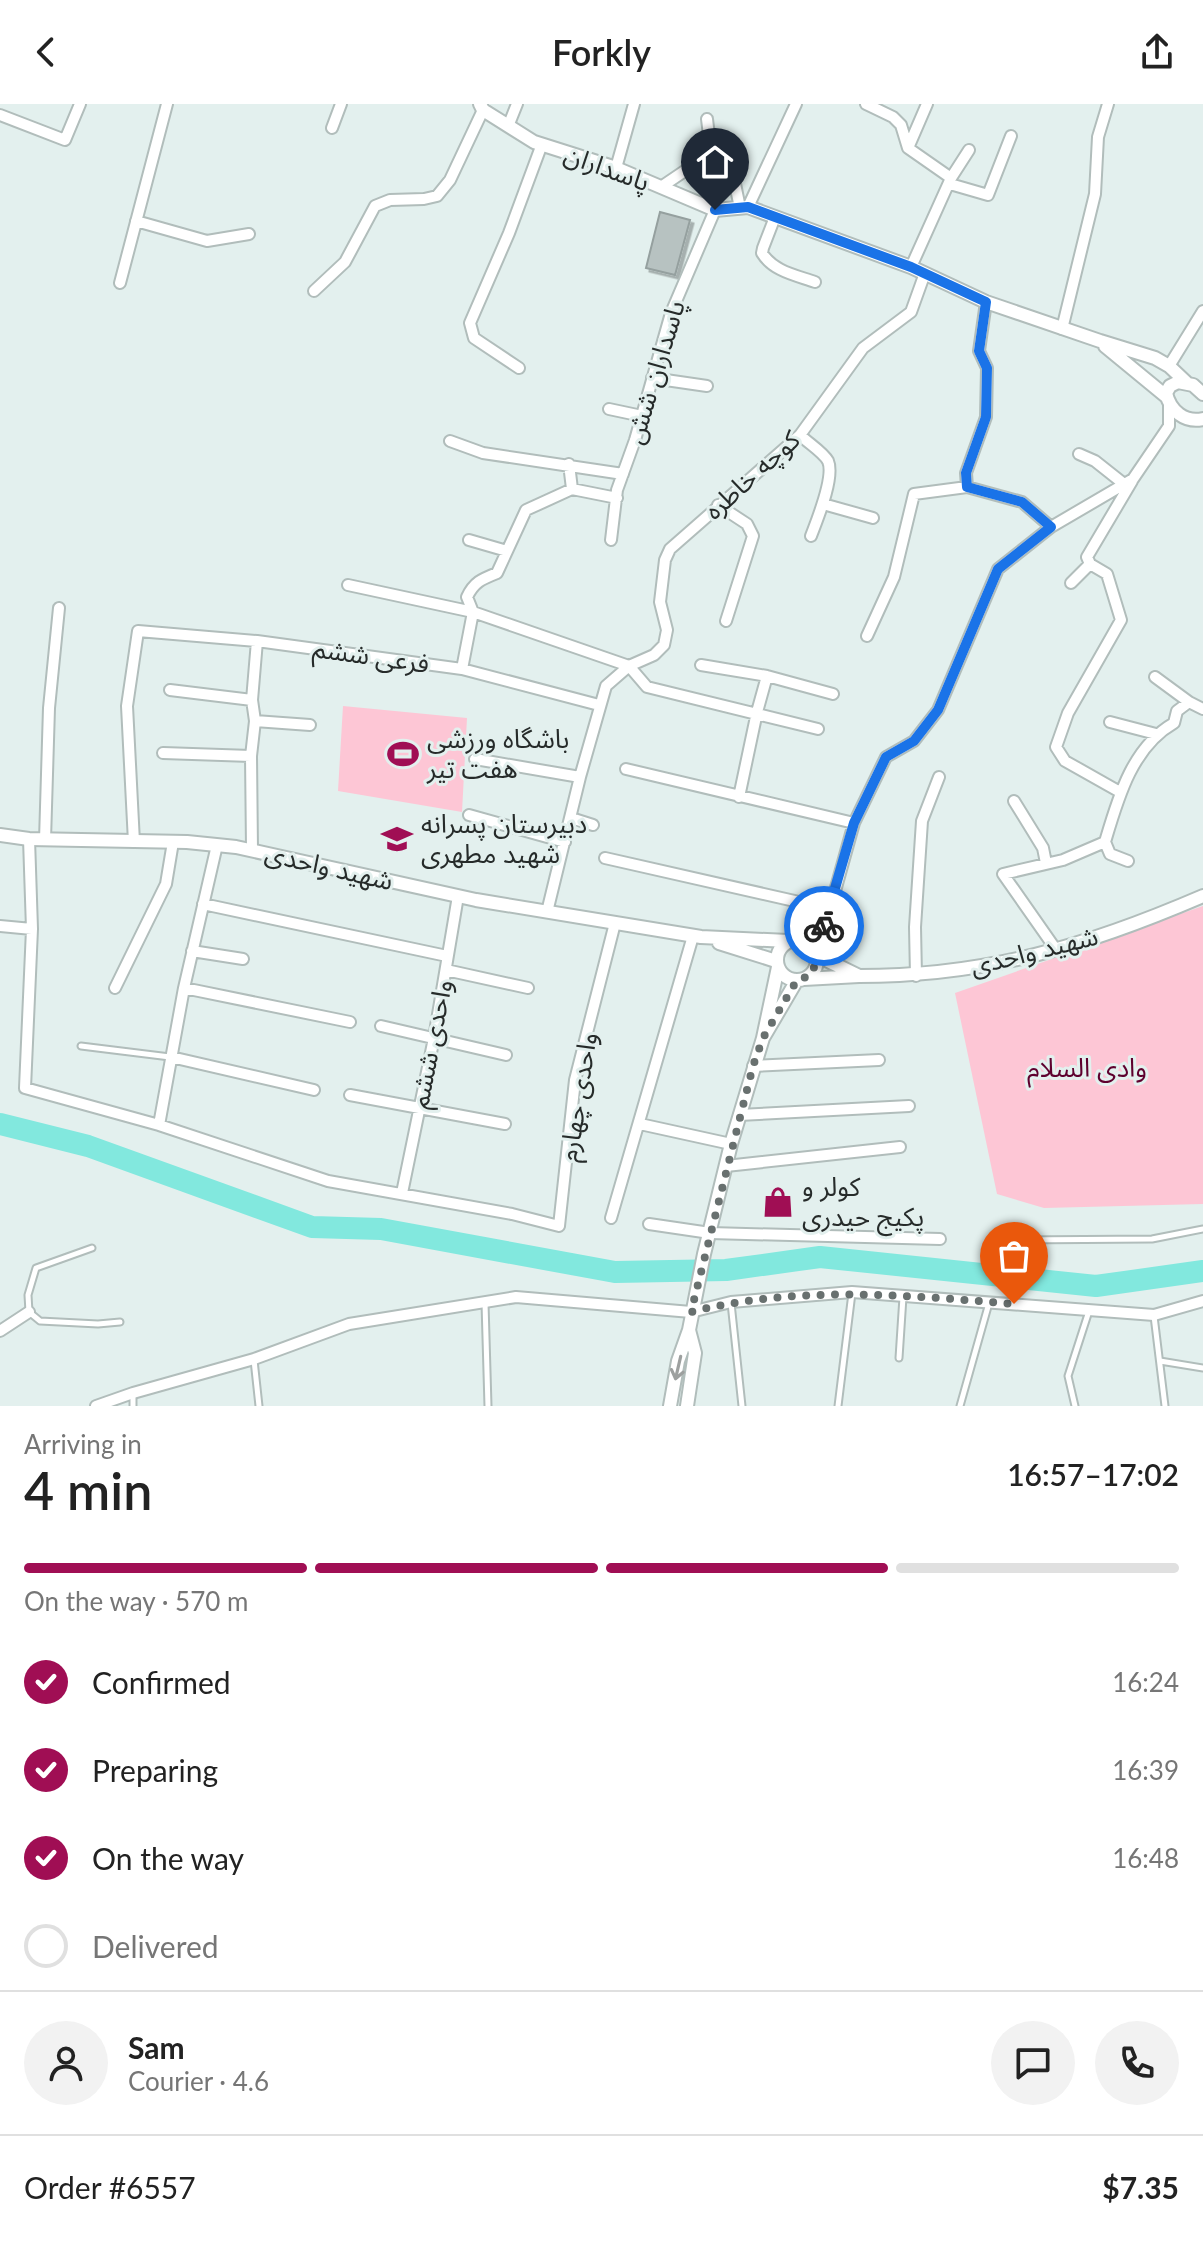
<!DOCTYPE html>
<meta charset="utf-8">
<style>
body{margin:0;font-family:Lato,"Noto Sans Arabic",sans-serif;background:#f2f2f2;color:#222;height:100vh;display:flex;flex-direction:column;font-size:30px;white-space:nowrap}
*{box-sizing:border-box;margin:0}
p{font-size:26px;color:#767676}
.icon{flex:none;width:44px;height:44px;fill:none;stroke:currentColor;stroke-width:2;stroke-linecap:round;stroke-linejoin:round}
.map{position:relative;height:1302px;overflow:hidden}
.sheet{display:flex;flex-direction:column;background:#fff;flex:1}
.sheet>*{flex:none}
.pin{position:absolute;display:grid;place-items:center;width:68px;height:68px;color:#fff;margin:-82px -34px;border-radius:50% 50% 50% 0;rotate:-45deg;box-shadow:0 0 8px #0007}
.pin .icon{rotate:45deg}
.courier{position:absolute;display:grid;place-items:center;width:80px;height:80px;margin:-40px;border:6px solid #1a73e8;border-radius:50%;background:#fff;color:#222;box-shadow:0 2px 10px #0007}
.summary em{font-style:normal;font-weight:600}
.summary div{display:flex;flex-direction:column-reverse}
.summary{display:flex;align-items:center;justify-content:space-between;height:136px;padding:0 24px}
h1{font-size:52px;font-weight:600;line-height:60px}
.bar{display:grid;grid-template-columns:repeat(4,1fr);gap:12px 8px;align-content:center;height:96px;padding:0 24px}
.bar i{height:10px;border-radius:6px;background:#e0e0e0}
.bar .active{background:#a00e54}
.bar p{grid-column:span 4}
.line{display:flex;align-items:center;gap:20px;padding:0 24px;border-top:2px solid #e0e0e0}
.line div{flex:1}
.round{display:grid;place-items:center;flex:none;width:84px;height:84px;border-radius:42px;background:#f2f2f2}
ol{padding:0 24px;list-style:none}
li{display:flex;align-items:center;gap:24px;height:88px}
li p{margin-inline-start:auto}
li .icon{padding:8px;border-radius:50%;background:#a00e54;color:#fff;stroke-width:4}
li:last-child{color:#767676}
li i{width:44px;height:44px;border:4px solid #e0e0e0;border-radius:50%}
header{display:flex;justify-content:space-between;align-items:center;height:104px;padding:0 24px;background:#fff;font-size:36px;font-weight:600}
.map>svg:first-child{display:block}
.green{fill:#fdc6d5}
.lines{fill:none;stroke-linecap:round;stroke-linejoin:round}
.river{stroke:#82e8de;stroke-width:22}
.building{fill:#b7c2c1;stroke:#95a09f;stroke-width:2;filter:url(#shadow)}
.service-casing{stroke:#b1bdbb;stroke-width:9}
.minor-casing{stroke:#b1bdbb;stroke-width:14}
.tertiary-casing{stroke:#b1bdbb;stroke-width:16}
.service{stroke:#fff;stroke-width:5}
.minor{stroke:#fff;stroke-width:10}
.tertiary{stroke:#fff;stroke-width:12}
.oneway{stroke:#9da09f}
.done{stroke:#68706f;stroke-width:8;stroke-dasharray:0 14.4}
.route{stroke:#1a73e8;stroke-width:10}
.labels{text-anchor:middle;stroke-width:6;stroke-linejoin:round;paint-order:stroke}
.street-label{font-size:26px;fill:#262b2a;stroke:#e3f0ee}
.poi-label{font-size:26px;fill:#262b2a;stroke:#e3f0ee;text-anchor:start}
.park-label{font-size:26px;fill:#5e002e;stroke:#e3f0ee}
</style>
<header><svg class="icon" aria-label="back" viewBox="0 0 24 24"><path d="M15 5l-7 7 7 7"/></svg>Forkly<svg class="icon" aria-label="share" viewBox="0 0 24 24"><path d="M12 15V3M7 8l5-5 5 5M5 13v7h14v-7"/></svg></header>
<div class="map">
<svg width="1203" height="1302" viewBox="0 0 1203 1302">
<defs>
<filter id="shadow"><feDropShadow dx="3.5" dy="3.5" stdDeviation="0" flood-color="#0004"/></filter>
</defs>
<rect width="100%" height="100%" fill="#e3f0ee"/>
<path class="green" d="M343,602L467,614L462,708L338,687Z
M1203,802V1100L1044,1104L997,1090L955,889Z"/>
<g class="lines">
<path class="river" d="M0,1020L88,1042L312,1123L381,1125L615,1168L726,1166L820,1153L1096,1182L1203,1167"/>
</g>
<path class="building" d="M660,108L690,116L675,171L646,164Z"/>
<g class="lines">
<defs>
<path id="service" d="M81,942L170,953
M1003,1136L1152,1135L1203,1125
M92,1144L36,1164L28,1191L29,1208L40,1217L98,1220L120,1218
M485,1199L488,1302
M731,1199L742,1302
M1154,1212L1165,1302
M899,1254L903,1193
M254,1256L259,1302
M1160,1257L1203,1264
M133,1290V1302
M838,1302L852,1189
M960,1302L989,1199
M1075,1302L1068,1272L1089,1207"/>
<path id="minor" d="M866,0L893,13L901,21L908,44L951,74L911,163
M0,11L65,36L80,0
M707,15L711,48L733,70L740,104
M509,20L517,0
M332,24L341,0
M908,44L927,0
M616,64L634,0
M951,74L969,46
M950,80L988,91L1011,32
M661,83L692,62L716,53
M748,103L796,0
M775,113L763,144L762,149C773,167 795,171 815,178
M136,117L207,137L249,130
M120,179L167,0
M314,187L345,158L375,102L390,96L424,95L437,92L450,76L483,6
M1062,225L1095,90L1098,33L1108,0
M1169,262L1203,207
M519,264L474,234L470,219L509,129L542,40
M652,274L707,282
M609,305L642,312
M800,331C808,339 823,348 828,357C835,373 817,416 811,432
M450,337L483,349L623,370
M1079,350L1095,357L1124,380
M569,360L572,385
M967,383L966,369L986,313L987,264L979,247L986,198
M823,400L873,414
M718,401L747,420L753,432L726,517
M469,436L507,447
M611,436L617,386L635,336L671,209L715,106
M1071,479L1090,460
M348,481L473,508L629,562L647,583L818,625
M867,532L894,473L914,390L967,383L1022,398L1051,423
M701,561L767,572L833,590
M462,565L473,508L467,493C474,478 482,475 497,469L526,406L572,385L617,394
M1155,573L1189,598
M170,586L252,596
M255,617L310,621
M1110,618L1156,630
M163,649L251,652
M475,655L580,673
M626,665L854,719
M1120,688L1065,657L1056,643L1068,609L1121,516L1107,470L1090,460L1087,453L1132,377
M739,693L757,608L767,572
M1014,697L1043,744L1046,759
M469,711L565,738
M571,714L593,721
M29,735L32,825L25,984L159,1021L328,1077L512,1110L559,1122L575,976L615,819
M45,736L49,604L59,504
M134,738L127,602L138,527L257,537L462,565L599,601
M1105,738L1110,750L1128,757
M252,745L251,652L255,617L252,596L257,537
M605,754L830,805
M203,800L447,852
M547,808L580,673L606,582L629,562L654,551L664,541L667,526L660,498L665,456L670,445L800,331L863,244L911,208L925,169
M0,822L32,825
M814,845L830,805L854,719L886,653L914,637L938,606L998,465L1051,423L1133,375L1169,322V299
M192,847L243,855
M1057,847L1003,770L1063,756L1105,738C1118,694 1132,643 1174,619L1177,607L1189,598L1203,605
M446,866L528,884
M916,872L915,823L922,717L939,673
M115,884L166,780L173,738
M184,884L350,918
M381,922L506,951
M171,953L314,986
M753,962L879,956
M350,991L505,1020
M739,1011L909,1002
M640,1020L731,1040
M159,1021L184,884L217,741
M726,1062L900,1043
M402,1089L434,934L458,792
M611,1114L693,832
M649,1120L710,1129L940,1135
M0,1227L29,1208
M96,1302L133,1289L254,1255L349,1220L516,1193L691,1208L731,1198L852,1188L1154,1211L1203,1197"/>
<path id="tertiary" d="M480,0L483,6L534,38L616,64L715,106L748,103L911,163L986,198L1100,237L1155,254L1169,262L1187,279
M1105,242L1167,293
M1203,290L1193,281L1178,278L1170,282L1166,289C1170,307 1185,319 1203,315
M0,731L29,735L187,738L236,743L476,796L701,833L788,837
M777 856a20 20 0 1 1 40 0a20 20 0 1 1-40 0Z
M719,839L776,857
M778,863L763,934L797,876
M859,872C987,872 1087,842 1203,792
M804,875L859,872L816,851
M670,1302L678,1257L689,1226L704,1150L731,1040L763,934
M687,1302L695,1249L689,1226"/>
</defs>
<use href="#service" class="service-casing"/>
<use href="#minor" class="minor-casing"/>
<use href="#tertiary" class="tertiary-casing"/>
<use href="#service" class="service"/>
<use href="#minor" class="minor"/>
<use href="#tertiary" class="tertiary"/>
</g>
<defs><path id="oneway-shaft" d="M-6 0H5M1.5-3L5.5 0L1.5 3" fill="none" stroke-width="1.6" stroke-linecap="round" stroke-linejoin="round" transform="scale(2)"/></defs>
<use class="oneway" href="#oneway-shaft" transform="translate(678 1264) rotate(103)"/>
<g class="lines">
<path class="done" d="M824,822C821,829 814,839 815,847C815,862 816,872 797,876L763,934L753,962L691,1208C797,1181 906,1191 1014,1200"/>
<path class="route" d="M715,106L748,103L911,163L986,198L979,247L987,264L986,313L966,369L967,383L1022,398L1051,423L998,465L938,606L914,637L886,653L854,719L824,822"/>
</g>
<defs>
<symbol id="stadium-bare" viewBox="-9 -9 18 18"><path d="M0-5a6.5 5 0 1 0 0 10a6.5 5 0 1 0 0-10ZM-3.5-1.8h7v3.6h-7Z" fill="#a00e54" stroke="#e3f0ee" stroke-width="2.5" paint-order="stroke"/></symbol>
<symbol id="school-bare" viewBox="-9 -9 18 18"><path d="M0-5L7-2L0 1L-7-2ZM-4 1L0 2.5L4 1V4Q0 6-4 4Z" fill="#a00e54" stroke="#e3f0ee" stroke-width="2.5" paint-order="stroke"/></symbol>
<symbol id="shop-bare" viewBox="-9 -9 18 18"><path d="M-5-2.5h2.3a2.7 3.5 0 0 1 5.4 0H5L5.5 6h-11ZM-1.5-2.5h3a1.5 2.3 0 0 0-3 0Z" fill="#a00e54" stroke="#e3f0ee" stroke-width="2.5" paint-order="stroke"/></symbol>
</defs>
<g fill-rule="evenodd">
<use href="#stadium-bare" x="381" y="628" width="44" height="44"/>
<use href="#school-bare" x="375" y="713" width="44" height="44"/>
<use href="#shop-bare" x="756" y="1076" width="44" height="44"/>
</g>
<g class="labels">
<g class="street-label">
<text transform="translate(607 64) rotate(20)" y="9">پاسداران</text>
<text transform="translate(655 268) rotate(-73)" y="9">پاسداران شش</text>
<text transform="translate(752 371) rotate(-42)" y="9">كوچه خاطره</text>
<text transform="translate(371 552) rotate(8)" y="9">فرعی ششم</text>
<text transform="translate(329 763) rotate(13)" y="9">شهید واحدی</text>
<text transform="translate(1034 847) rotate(-14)" y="9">شهید واحدی</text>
<text transform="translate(431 940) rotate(-79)" y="9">واحدی ششم</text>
<text transform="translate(578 993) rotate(-81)" y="9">واحدی چهارم</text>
</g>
<g class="poi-label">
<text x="427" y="644">باشگاه ورزشی<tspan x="427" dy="30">هفت تیر</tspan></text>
<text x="421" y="729">دبیرستان پسرانه<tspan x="421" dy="30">شهید مطهری</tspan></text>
<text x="802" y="1092">کولر و<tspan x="802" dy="30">پکیج حیدری</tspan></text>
</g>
<g class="park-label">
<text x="1087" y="973">وادی السلام</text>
</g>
</g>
</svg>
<div class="pin" style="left:1014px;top:1200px;background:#ea580c"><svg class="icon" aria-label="bag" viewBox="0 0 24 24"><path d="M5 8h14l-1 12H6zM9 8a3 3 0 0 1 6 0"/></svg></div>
<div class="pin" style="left:715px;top:106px;background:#1f2937"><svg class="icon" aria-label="home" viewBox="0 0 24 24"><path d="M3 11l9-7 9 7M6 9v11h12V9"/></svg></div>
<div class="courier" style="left:824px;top:822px"><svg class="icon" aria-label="bike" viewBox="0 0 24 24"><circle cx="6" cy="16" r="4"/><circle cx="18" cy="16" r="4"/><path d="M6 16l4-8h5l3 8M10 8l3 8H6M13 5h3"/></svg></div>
</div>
<section class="sheet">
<div class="summary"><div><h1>4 min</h1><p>Arriving in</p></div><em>16:57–17:02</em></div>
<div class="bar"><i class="active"></i><i class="active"></i><i class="active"></i><i></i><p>On the way · 570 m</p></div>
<ol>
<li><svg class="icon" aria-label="check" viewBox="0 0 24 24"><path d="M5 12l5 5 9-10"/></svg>Confirmed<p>16:24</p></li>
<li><svg class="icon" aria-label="check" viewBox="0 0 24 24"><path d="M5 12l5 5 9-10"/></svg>Preparing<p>16:39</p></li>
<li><svg class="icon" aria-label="check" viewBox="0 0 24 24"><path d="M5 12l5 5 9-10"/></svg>On the way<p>16:48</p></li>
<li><i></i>Delivered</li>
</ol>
<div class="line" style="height:144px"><a class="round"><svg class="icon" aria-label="person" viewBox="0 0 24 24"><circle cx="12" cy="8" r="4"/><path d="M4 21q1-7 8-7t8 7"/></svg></a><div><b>Sam</b><p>Courier · 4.6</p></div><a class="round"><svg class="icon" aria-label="chat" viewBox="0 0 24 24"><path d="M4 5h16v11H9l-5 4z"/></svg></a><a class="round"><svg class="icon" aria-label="phone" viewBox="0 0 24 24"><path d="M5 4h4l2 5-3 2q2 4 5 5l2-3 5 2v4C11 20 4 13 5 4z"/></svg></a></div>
<div class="line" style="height:104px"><div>Order #6557</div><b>$7.35</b></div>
</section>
